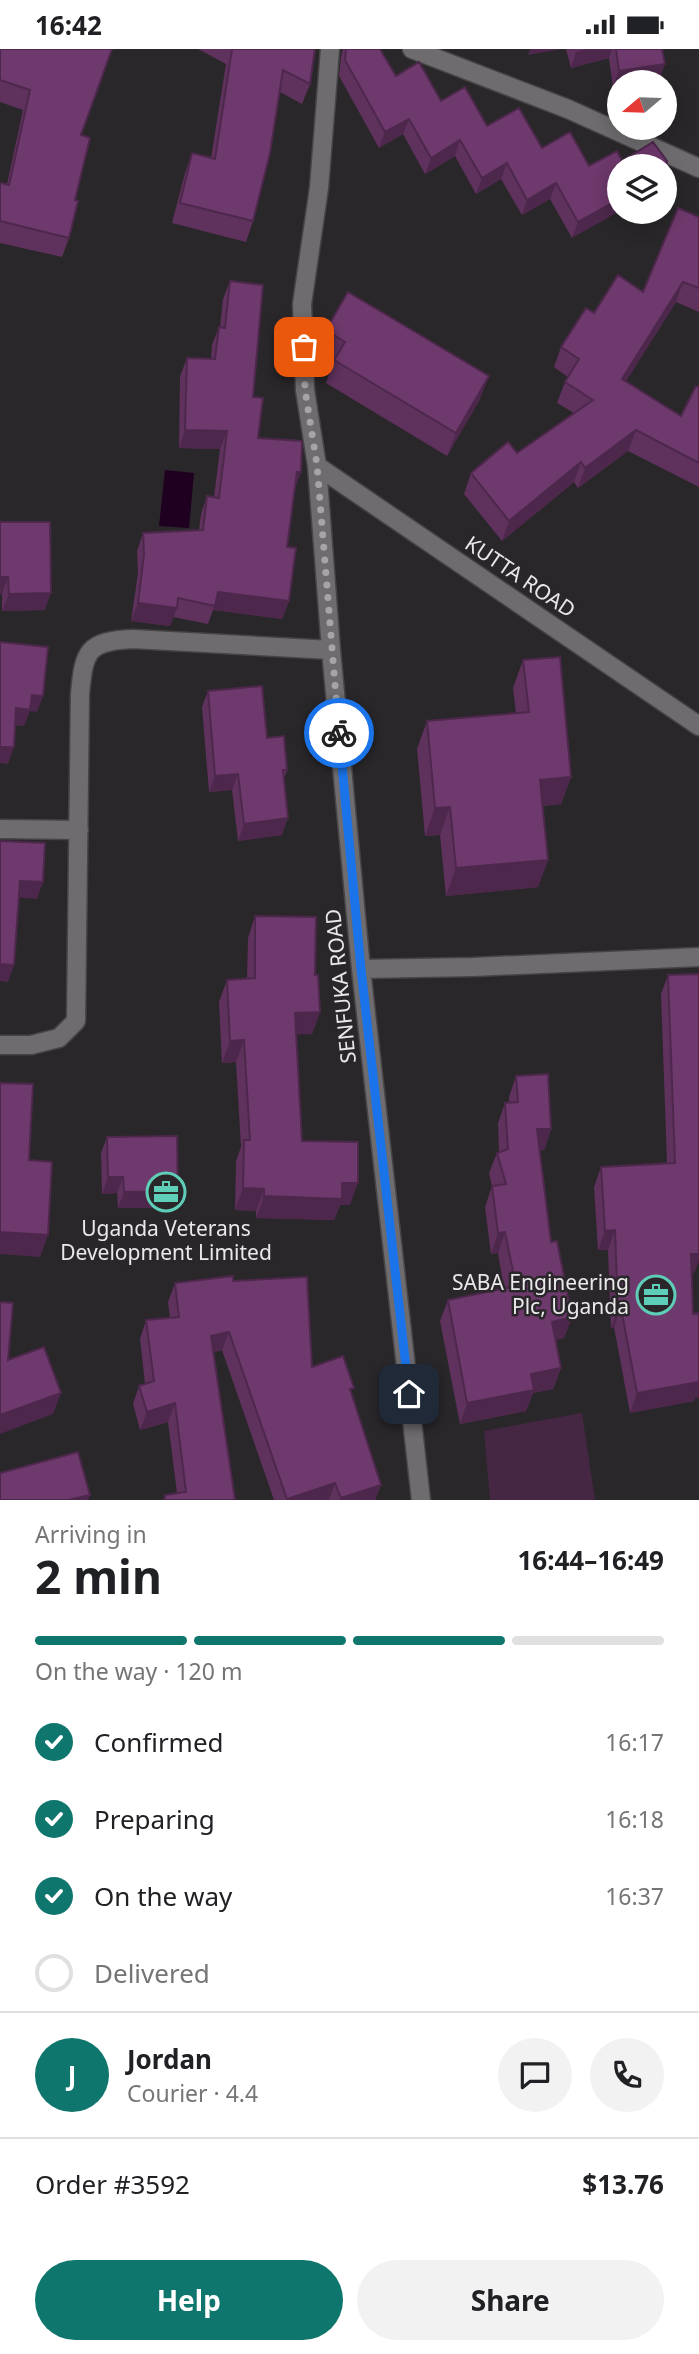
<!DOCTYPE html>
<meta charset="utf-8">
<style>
body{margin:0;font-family:"Noto Sans",sans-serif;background:#f2f2f2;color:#202124;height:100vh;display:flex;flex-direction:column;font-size:26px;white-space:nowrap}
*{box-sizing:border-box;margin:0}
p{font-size:23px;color:#757577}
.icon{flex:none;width:38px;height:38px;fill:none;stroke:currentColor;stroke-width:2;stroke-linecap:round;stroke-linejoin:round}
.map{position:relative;height:1451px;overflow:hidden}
.side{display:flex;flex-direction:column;background:#fff;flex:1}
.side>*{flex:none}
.needle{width:46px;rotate:251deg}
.buttons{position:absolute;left:607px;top:21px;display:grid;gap:14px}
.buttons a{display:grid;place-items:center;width:70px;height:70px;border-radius:50%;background:#fff;box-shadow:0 4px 18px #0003;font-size:35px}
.pin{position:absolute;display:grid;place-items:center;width:60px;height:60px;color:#fff;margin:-30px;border-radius:14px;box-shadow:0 4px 10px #0006}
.courier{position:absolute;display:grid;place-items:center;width:70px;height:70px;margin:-35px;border:5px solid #1a73e8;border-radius:50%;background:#fff;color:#222;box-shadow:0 2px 9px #0007}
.summary em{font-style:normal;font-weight:700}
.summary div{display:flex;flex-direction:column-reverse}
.summary{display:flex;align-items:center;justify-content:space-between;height:119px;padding:0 35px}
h1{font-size:46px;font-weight:700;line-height:52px}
.bar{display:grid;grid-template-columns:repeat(4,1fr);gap:10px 7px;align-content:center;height:84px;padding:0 35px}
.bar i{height:9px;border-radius:5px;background:#e0e0e0}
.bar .current{background:#0f766e}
.bar p{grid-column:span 4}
.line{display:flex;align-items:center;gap:18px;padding:0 35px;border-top:2px solid #e0e0e0}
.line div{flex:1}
.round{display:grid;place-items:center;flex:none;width:74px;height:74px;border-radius:37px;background:#f2f2f2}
ol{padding:0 35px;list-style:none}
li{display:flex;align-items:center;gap:21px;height:77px}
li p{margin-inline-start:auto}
li .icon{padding:7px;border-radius:50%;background:#0f766e;color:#fff;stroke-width:4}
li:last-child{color:#757577}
li i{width:38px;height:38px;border:4px solid #e0e0e0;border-radius:50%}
.button{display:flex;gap:14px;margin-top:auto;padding:14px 35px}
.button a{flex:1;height:80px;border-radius:42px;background:#0f766e;color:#fff;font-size:28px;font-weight:700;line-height:80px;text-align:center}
.button a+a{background:#f2f2f2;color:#202124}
.status{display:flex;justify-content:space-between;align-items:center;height:49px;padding:0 35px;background:#fff;direction:ltr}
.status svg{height:19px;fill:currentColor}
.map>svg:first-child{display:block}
.green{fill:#452744}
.water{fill:#200020}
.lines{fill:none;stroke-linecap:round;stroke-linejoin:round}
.minor-casing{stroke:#474446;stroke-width:21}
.minor{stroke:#6f6c6f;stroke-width:18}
.wall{fill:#5f315d}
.shaded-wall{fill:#4d284c}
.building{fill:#6e396c;stroke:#4d284c;stroke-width:2}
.done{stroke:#a7a4a7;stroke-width:7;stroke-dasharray:0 12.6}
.route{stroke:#1a73e8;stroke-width:9}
.labels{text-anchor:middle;stroke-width:5;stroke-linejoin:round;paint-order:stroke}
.street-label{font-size:21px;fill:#eae8ea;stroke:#2a272a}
.poi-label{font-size:21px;fill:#eae8ea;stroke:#2a272a}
</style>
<div class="status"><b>16:42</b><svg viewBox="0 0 49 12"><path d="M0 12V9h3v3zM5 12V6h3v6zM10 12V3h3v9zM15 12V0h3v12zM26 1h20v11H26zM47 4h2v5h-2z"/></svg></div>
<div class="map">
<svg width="699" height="1451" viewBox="0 0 699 1451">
<rect width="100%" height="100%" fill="#2a272a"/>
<path class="green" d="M582,1364L595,1451H490L484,1382Z"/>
<path class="water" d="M165,421L194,424L189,479L159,477Z"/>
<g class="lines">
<defs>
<path id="minor" d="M330,0L319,139L302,255L305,341L317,417L331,601L361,920L421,1451
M412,0L568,60L699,119
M317,417L699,677
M0,780L79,781
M361,920L473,918L699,908
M0,996H31L59,989L76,972L80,645C84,602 87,592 133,590L331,601"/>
</defs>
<use href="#minor" class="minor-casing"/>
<use href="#minor" class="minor"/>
</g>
<path class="wall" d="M0,0L81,86L75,151L69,189L62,208L0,194V134L7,135L23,61L0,53Z
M198,0H315L310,35L302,55L280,43L253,172L246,193L172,174L185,124L192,104L211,109L226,15Z
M343,0H380L396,27L487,77L542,99L589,117L617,102L572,189L550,150L522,166L501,130L476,145L455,107L425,125L403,85L379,99L339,27L341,7Z
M566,0H662L659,32L646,33H620L613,38L609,9L571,19Z
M699,168V263L676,253L626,332L681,367L699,338V438L628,402L578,439L574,433L502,492L464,445L471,424L517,404L574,364L557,354L565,333L568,328L554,318L561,298L594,264L643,243Z
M230,232L253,348L258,389L295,440L287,498L289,552L282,570L213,561L208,575L173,568L170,577L131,572L138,524L137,502L143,484L199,481L201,465L207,447L214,448L220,400L179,399L180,327L187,309L211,310L212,296L219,278H220L223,250Z
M326,281L480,350L447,407L326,334L333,314L317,304Z
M0,473L45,561L2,562V545H0Z
M523,611L571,728L561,755L543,757L548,811L538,838L446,847L440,786L425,787L417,700L427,672L516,664L513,639Z
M208,642L267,689L287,721L284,730L282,786L238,792L232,741L209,743L202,658Z
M255,867L315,926L320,963L312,985H296L302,1092L350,1156H340L334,1171L256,1169V1162L235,1161L236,1112L241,1098L236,1013L222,1014L219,953L227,931L247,930L248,889Z
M699,925V1211L694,1224H691L693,1265L699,1268V1348L695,1349L694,1352L630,1364L614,1278L611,1279L608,1201H598L594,1138L601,1118L667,1114L661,945L668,926Z
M516,1027L551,1080L544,1101H539L551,1193L572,1268L564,1289L555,1291L561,1319L553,1340L533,1344L526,1362L460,1375L440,1272L448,1251L504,1240L498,1204L491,1205L485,1158L492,1137L489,1124L497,1104L499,1103L498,1074L505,1054L509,1053V1048Z
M107,1088L172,1159H118L117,1144L102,1145L101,1104Z
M233,1232L312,1318L351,1345L381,1436L375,1451H274L222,1301L213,1303L235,1451H163L165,1446L177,1444L168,1373L140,1381L133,1355L139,1337L145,1335L140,1290L146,1271L170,1269L168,1253L175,1234Z"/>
<path class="shaded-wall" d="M530,0H562L528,6Z
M586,0H612L609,9L571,19L576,3Z
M665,15L659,32L646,33H620V37L613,38L619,22Z
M409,70L403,85L379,99L385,83Z
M460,91L455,107L425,125L431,109Z
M507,114L501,130L476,145L482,129Z
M556,134L550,150L522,166L527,151Z
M620,150V162L572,189L578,173Z
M683,233L676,253L615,350L622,330Z
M489,327L480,350L447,407L456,384Z
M185,381L227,382L220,400L179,399Z
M636,381L628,402L578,439L585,419Z
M581,413L574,433L502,492L509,472Z
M297,423H301L294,442Z
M0,528H8L2,545H0Z
M218,543L289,552L282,570L213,561Z
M51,544L45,561L2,562L9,545Z
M138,554L177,559L170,577L131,572Z
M32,646L43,647L37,663L30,662L24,677L10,676L16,659Z
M0,698H14L8,715L0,714Z
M238,725L232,741L209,743L215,727Z
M571,728L561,755L530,758L540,731Z
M450,758L440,786L425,787L435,759Z
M288,769L282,786L238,792L244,775Z
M548,811L538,838L446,847L456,819Z
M20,832L43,833L37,850L14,848Z
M0,915L14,916L8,933L0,932Z
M320,963L312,985L287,986L295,964Z
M244,991L236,1013L222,1014L230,992Z
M537,1080H551L544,1101H529Z
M108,1128H123L117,1144L102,1145Z
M342,1134H358L350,1156H340L334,1171L256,1169L264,1147Z
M243,1139L264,1140L256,1162L235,1161Z
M178,1142L172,1159H118L124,1143Z
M615,1181L608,1201H598L605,1182Z
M0,1183L48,1186L40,1208L0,1205Z
M505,1183L498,1204L491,1205L498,1184Z
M699,1196V1211L694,1224H684L691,1205Z
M621,1259L614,1278L611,1279L618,1260Z
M572,1268L564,1289L544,1293L552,1273Z
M229,1283L222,1301L204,1306L211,1287Z
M561,1319L553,1340L533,1344L526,1362L460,1375L467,1354L531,1325Z
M699,1333V1348L695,1349L694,1352L630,1364L637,1344Z
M61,1344L53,1365L0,1385V1366Z
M175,1354L168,1373L140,1381L147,1363Z
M335,1434L329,1451H286L287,1450Z
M381,1436L375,1451H340L341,1449Z
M90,1446L88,1451H72V1450Z"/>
<path class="building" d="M0,0H112L81,86L90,89L75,151L78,152L69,189L0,172V134L9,136L30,41L0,31Z
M232,0H315L310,35L283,21L270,104L253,172L180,154L192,104L215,110Z
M346,0H380L396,27L419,13L441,52L465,38L487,77L519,59L542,99L570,83L589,117L617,102L622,112L653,93L667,112V123L665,124V117H620V150L578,173L556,134L527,151L507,114L482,129L460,91L431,109L409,70L385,83L345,11Z
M616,0H662L665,15L619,22Z
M678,159L699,168V239L683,233L622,330L681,367L696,337L699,338V414L636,381L585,419L581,413L509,472L471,424L508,393L517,404L593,351L565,333L579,310L561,298L586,259L594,264L618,226L643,243Z
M230,232L263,236L253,348L263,349L258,389L302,392L301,423H297L287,498L296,499L289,552L218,543L215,557L178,549L177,559L138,554L144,506L143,484L203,481L207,447L219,449L227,382L185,381L187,309L215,310L219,278L225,279Z
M348,243L489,327L456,384L334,311L345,293L326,281Z
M0,473H50L51,544L9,545L8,528H0Z
M0,593L48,598L43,647L32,646L30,661L16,659L14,698H0Z
M560,608L571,728L540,731L548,811L456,819L450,758L435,759L427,672L529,663L523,611Z
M262,637L267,689L284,687L287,721H283L288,769L244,775L238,725L215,727L208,642Z
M0,792L45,794L43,833L20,832L14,916L0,915Z
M255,867L316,868L315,926H318L320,963L295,964L302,1092L358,1093V1134H342V1150L264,1147V1140L243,1139L244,1091H250L244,991L230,992L227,931L255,929Z
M699,925V1205H691L693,1265L698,1264L699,1268V1333L637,1344L621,1259L618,1260L615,1181L605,1182L601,1118L675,1114L668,926Z
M548,1025L551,1080H537L551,1193L557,1192L572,1268L552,1273L561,1319L531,1325L534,1341L467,1354L448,1251L516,1237L505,1183L498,1184L492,1137L506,1135L497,1104L508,1100L505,1054L518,1053L516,1027Z
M0,1034L33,1035L29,1111L52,1113L48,1186L0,1183Z
M177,1087L178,1142L124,1143L123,1128H108L107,1088Z
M233,1227V1232L307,1228L312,1318L343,1307L354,1339L350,1340L381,1436L341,1449L335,1434L287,1450L229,1283L211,1287L235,1451H165V1446L186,1443L175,1354L147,1363L139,1337L154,1332L146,1271L179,1268L175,1234Z
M0,1253L13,1254L8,1311L44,1298L61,1344L0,1366Z
M78,1403L90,1446L72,1450L73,1451H0V1424Z"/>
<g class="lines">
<path class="done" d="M304,298L305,341L317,416L339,684"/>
<path class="route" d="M339,684L361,920L409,1345"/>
</g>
<defs>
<symbol id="office-ring" viewBox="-11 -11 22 22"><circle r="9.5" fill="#2a272a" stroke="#5eceb8" stroke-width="1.5"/><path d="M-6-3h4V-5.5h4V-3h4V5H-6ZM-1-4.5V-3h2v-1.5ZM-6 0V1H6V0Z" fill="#5eceb8"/></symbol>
</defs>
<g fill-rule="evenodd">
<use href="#office-ring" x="144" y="1121" width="44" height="44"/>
<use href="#office-ring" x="634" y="1224" width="44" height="44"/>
</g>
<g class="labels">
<g class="street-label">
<text transform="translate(520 528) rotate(34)" y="7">KUTTA ROAD</text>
<text transform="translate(341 937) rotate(-96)" y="7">SENFUKA ROAD</text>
</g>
<g class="poi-label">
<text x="166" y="1187">Uganda Veterans<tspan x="166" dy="24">Development Limited</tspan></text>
<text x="629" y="1241" text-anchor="end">SABA Engineering<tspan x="629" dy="24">Plc, Uganda</tspan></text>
</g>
</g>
</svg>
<div class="buttons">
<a><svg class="needle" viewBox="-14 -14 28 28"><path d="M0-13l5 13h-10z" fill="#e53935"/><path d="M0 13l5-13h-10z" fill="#757577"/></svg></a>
<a><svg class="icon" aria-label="layers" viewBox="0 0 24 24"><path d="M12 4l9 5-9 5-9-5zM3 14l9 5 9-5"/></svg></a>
</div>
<div class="pin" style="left:304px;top:298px;background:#ea580c"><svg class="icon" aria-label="bag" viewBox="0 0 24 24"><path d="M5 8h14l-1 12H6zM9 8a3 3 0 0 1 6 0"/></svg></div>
<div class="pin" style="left:409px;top:1345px;background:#1f2937"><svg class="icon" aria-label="home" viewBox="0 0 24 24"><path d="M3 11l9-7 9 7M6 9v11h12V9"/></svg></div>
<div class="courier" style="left:339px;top:684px"><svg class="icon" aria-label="bike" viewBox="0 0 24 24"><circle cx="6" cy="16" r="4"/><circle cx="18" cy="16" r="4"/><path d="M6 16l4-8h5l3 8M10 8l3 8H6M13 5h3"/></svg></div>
</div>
<section class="side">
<div class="summary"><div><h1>2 min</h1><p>Arriving in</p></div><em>16:44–16:49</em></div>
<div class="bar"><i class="current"></i><i class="current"></i><i class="current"></i><i></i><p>On the way · 120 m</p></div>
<ol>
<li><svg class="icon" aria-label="check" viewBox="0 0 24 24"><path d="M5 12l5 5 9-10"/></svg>Confirmed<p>16:17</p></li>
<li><svg class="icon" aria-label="check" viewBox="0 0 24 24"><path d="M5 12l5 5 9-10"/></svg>Preparing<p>16:18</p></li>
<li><svg class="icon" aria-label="check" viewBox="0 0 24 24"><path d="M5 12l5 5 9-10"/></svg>On the way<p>16:37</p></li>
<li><i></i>Delivered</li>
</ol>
<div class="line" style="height:126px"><b class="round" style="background:#0f766e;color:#fff">J</b><div><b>Jordan</b><p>Courier · 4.4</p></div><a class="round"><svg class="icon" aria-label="chat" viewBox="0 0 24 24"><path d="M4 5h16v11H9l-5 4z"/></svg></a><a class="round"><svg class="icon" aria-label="phone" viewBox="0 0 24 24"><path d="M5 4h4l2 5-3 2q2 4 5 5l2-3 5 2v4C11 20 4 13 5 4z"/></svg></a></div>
<div class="line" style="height:91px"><div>Order #3592</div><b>$13.76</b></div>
<div class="button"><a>Help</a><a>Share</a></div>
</section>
